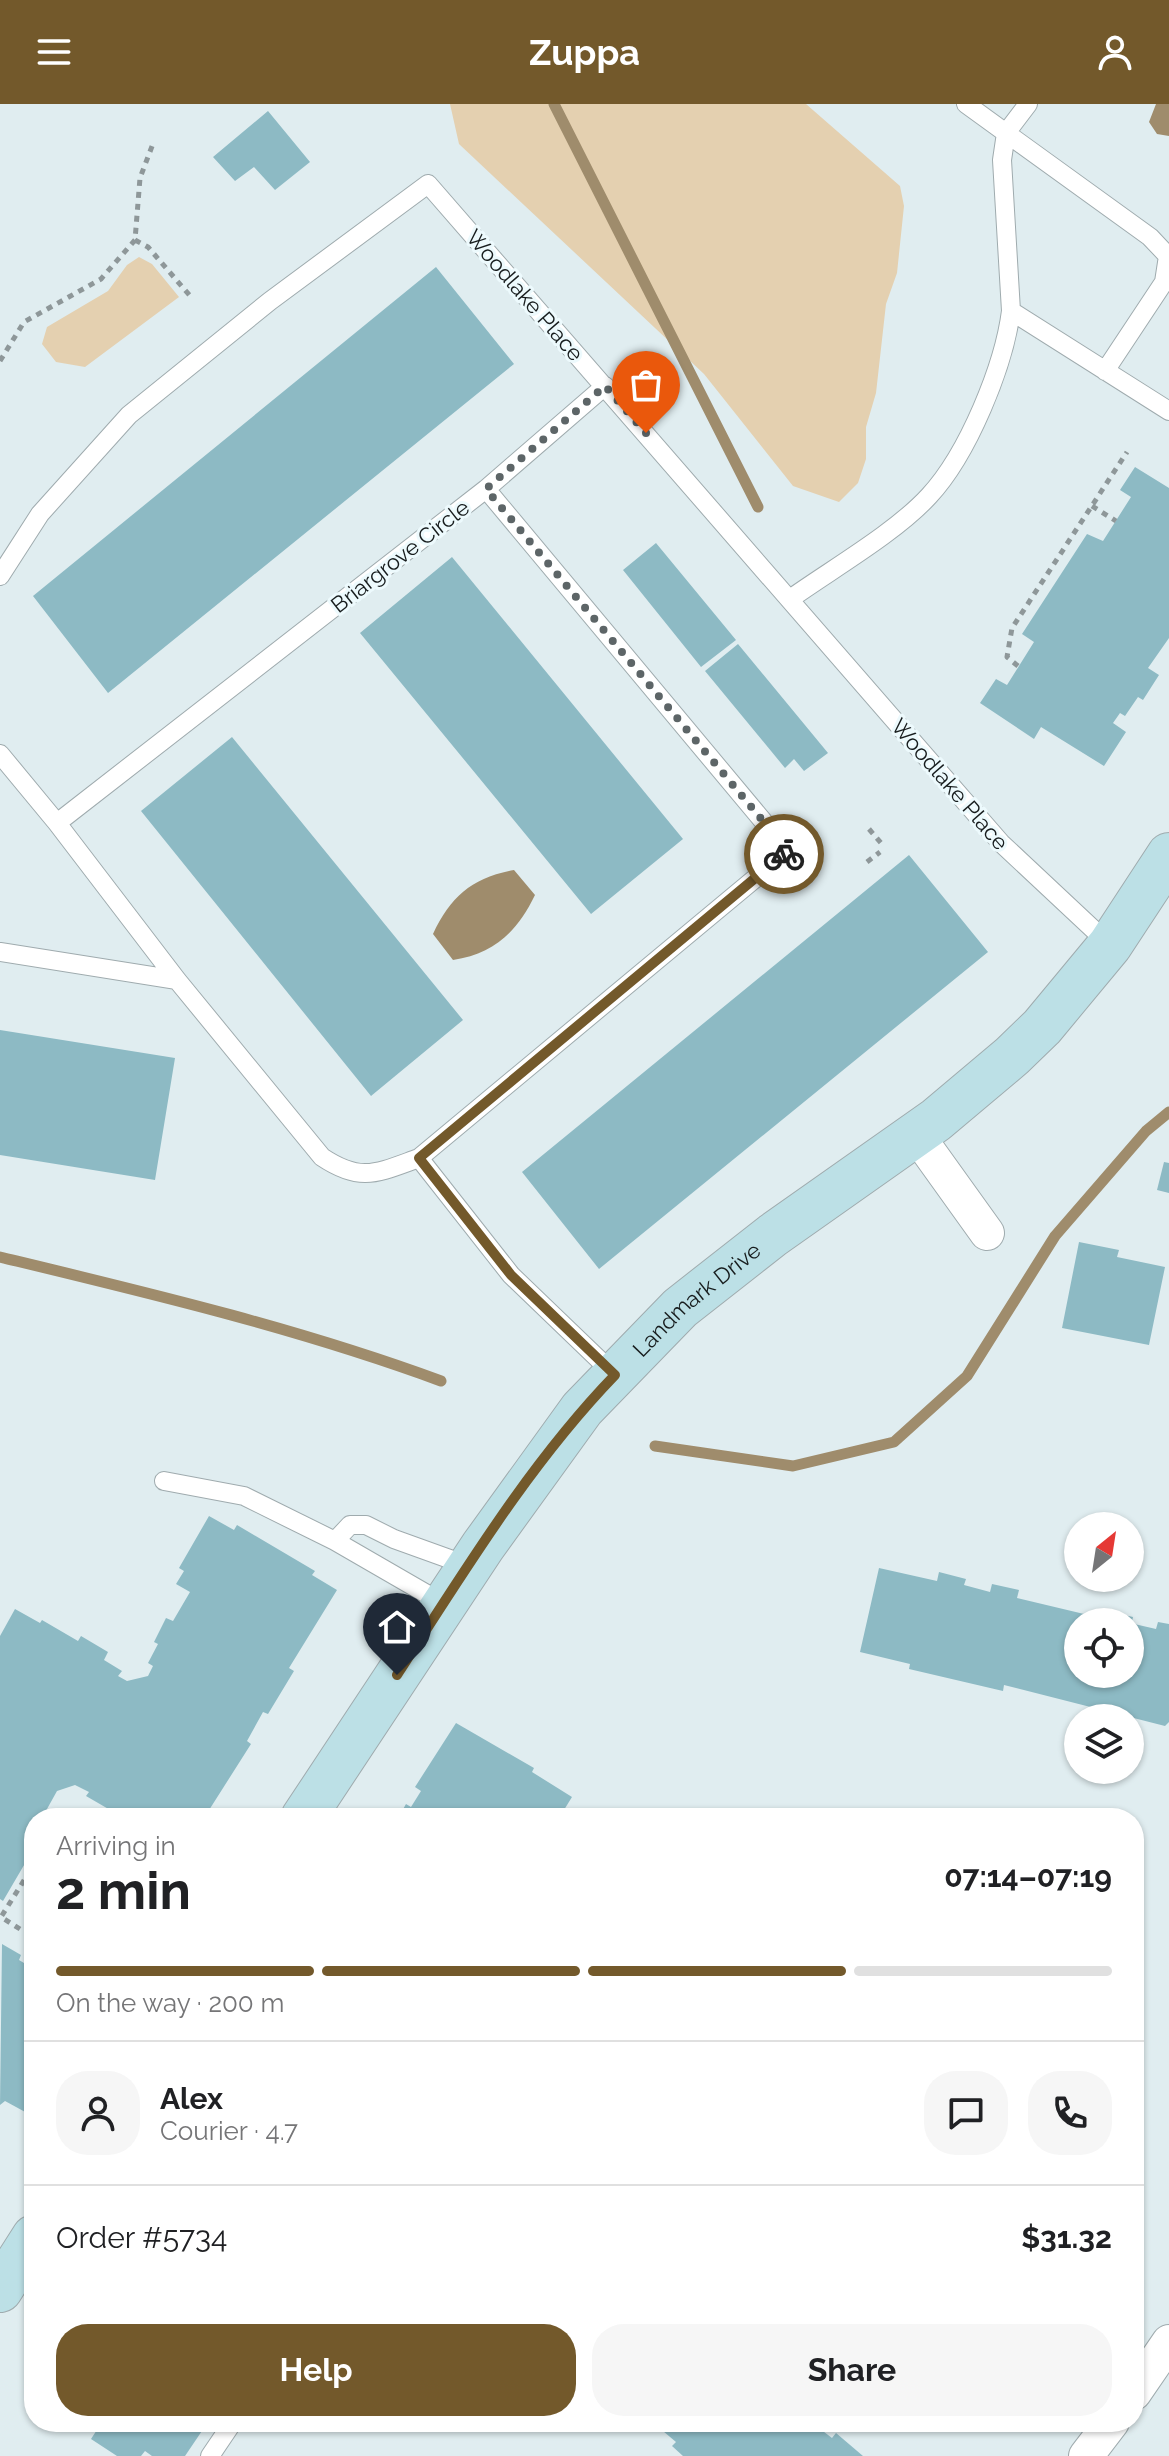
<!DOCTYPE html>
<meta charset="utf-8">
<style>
body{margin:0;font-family:Raleway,sans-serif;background:#f6f6f6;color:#202124;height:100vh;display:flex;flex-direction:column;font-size:30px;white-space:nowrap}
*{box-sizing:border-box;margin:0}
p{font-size:26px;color:#757577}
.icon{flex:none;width:44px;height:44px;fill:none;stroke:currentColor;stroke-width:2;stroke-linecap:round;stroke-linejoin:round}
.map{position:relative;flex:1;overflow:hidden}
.sheet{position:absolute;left:24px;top:1704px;width:1120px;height:624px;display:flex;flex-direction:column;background:#fff;border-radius:32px;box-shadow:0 2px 6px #0004}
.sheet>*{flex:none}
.needle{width:52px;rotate:30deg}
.fabs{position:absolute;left:1064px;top:1408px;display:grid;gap:16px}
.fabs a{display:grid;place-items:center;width:80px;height:80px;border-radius:50%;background:#fff;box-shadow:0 2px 6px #0004;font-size:40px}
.pin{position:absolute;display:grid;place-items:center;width:68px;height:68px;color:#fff;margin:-82px -34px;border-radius:50% 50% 50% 0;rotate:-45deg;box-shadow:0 0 8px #0007}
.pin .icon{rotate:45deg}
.courier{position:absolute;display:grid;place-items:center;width:80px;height:80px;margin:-40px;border:6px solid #73592b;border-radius:50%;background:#fff;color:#222;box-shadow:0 2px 10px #0007}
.head em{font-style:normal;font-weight:700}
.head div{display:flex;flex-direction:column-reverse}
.head{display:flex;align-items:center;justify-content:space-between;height:136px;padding:0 32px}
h1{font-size:52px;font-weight:700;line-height:60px}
.bar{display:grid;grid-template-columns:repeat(4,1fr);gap:12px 8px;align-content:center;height:96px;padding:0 32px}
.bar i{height:10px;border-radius:6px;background:#e0e0e0}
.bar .selected{background:#73592b}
.bar p{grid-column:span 4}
.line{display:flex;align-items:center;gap:20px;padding:0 32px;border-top:2px solid #e0e0e0}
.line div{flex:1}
.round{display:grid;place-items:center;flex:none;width:84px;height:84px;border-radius:32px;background:#f6f6f6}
.primary-button{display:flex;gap:16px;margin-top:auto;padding:16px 32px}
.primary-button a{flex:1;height:92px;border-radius:32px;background:#73592b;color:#fff;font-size:32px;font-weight:700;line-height:92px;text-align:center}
.primary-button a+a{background:#f6f6f6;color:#202124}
header{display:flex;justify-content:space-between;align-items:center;height:104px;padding:0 32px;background:#73592b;color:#fff;font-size:36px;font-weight:700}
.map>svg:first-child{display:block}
.green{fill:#e4d0b0}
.water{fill:#9f8c6c}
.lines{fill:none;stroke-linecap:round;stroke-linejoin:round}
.stream{stroke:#9f8c6c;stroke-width:11}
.building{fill:#8dbac4}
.lane-casing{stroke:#9fabae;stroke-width:20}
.street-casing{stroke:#9fabae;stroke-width:36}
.secondary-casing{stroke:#9fabae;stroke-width:46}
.path{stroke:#8e9799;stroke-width:5;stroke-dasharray:6 6;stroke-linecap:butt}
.lane{stroke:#fff;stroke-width:18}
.street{stroke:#fff;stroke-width:34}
.secondary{stroke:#bce0e6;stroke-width:44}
.done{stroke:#5d6567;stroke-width:8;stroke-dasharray:0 14.4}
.route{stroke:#73592b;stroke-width:10}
.labels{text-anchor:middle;stroke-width:6;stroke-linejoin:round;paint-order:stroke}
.street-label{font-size:22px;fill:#171c1d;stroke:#edfafd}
</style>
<header><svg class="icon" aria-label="menu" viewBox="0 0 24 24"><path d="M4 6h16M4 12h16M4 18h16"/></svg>Zuppa<svg class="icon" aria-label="person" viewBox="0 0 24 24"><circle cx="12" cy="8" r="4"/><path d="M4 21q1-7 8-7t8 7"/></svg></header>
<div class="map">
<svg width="1169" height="2352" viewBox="0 0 1169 2352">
<rect width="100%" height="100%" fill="#e0edf0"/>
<path class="green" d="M450,0H806L900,82L904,102L897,169L886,200L876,289L866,323V355L858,379L839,398L793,382L704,270L459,40Z
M139,153L152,160L179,193L85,263L56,258L42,240L47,223L108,187L127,161Z"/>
<path class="water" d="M1156,0H1169V32L1157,30L1149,18Z
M514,766L535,791C517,828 494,850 453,856L433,830C451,792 472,774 514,766Z"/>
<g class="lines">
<path class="stream" d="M554,0L758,403
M0,1153C149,1189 297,1224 441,1277
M655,1342L793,1362L894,1338L967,1272L1055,1132L1146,1027L1169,1008"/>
</g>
<path class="building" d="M268,7L310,58L275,86L254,63L235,77L213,53Z
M436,163L514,260L108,589L33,492Z
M1135,363L1169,384V534L1148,564L1159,571L1143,596L1138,593L1125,612L1120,609L1113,619L1126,628L1104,662L1041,623L1034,635L980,599L996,575L1007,581L1034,538L1022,530L1087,430L1103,437L1131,393L1120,386Z
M656,439L736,536L701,563L623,466Z
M452,453L683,735L591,810L360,529Z
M738,540L828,649L804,667L794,655L785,664L705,567Z
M232,633L463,916L371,992L141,707Z
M909,751L988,848L599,1165L522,1068Z
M0,926L175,954L155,1076L0,1051Z
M1164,1058L1169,1059V1089L1157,1086Z
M1079,1138L1119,1146L1117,1153L1165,1163L1149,1241L1062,1224Z
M209,1412L234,1426L237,1421L315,1467L312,1471L337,1486L289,1564L294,1567L268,1610L263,1608L247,1637L251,1640L204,1714H124L86,1692L89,1688L75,1681L57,1687L42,1714H34V1744L3,1797L0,1795V1532L15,1505L40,1519L42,1516L78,1537L81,1532L108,1548L104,1556L122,1567L118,1572L127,1577L148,1572L153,1562L148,1559L158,1540L154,1538L166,1514L173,1517L190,1488L176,1480L184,1467L179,1464Z
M879,1464L937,1477L939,1468L966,1475L964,1481L990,1488L992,1480L1019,1486L1017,1494L1105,1515L1107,1507L1133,1513L1132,1518H1078V1570H1130V1519L1156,1525L1158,1518L1169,1520V1618L1165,1622L1004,1581L1003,1587L909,1565L910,1560L860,1548Z
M456,1619L534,1664L532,1668L572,1693L559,1714H398L406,1700L411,1703L421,1687L415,1683Z
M2,1840L21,1851L19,1856L34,1865V1998L27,2009L5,1997L0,2001Z
M102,2318H208L185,2352H152L145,2347L141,2352H117L91,2335Z
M644,2318H811L832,2334L836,2329L863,2352H683L672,2342L676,2338L657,2322L654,2326Z"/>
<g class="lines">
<defs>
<path id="lane" d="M966,0L1006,29L1002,56L1011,207L1169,307
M1028,0L1006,29L1150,133L1168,152L1164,178L1105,267
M486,385L788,747L419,1054C377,1069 361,1079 322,1053L177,876L57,719Z
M486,385L605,282
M0,472L40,410L129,311L270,197L428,80L1001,739L1110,841
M790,495C832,465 895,429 929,392C968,350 1004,262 1011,207
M0,650L57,719
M0,848L177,876
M419,1054L511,1171L615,1271
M164,1377L244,1392L335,1437L444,1500
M335,1437L350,1421H366L394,1435L469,1462
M210,2352L233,2318"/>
<path id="street" d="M916,1030L987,1129
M1134,2289L1169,2238
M1086,2352L1112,2318"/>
<g id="secondary">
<path id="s1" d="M303,1714L483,1442L582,1305L680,1204L773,1131L936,1016L1012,952L1042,923L1110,841L1169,751"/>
<path d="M0,2186L34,2133"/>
</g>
</defs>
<use href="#lane" class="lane-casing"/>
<use href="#street" class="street-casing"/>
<use href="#secondary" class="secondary-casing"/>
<path class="path" d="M135,136L148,143L191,193
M0,257L24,218L101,175L135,136L140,74L154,37
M1092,402L1116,417
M1018,562L1007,553L1012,524L1127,348
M869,725L881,739
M867,758L880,748
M20,1825L1,1813L33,1762L26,1758"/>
<use href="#lane" class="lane"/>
<use href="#street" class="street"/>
<use href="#secondary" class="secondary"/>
</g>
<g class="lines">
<path class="done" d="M646,329L605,282L486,385L788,747L784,750"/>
<path class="route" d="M397,1571C464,1468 529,1360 615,1271L511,1171L419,1054L784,750"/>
</g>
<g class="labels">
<g class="street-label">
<text transform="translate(525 191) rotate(49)" y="8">Woodlake Place</text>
<text transform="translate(400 452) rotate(-38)" y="8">Briargrove Circle</text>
<text transform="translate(950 680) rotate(49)" y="8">Woodlake Place</text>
<text dy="8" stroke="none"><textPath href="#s1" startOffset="654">Landmark Drive</textPath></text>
</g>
</g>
</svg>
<div class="fabs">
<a><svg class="needle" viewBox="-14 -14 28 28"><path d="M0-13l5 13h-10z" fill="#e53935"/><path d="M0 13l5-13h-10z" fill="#757577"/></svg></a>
<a><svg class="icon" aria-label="locate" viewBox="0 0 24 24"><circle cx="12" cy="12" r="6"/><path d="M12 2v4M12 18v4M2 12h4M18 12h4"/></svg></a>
<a><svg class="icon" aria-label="layers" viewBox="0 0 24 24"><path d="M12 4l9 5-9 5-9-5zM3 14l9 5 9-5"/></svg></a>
</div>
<div class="pin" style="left:646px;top:329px;background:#ea580c"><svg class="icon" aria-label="bag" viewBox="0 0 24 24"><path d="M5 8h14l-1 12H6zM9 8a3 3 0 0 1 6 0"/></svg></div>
<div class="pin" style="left:397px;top:1571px;background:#1f2937"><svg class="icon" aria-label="home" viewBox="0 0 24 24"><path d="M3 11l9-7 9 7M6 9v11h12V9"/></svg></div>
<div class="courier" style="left:784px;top:750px"><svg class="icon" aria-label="bike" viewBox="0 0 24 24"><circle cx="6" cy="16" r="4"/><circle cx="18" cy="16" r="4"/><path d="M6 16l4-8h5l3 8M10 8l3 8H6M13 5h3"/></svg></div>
<section class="sheet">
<div class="head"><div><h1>2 min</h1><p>Arriving in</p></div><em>07:14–07:19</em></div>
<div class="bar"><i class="selected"></i><i class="selected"></i><i class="selected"></i><i></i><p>On the way · 200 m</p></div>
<div class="line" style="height:144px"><a class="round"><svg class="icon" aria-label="person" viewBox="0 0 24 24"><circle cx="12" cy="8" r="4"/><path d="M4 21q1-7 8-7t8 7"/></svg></a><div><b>Alex</b><p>Courier · 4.7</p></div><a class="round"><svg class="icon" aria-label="chat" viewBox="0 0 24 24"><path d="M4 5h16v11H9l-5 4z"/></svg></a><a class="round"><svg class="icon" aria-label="phone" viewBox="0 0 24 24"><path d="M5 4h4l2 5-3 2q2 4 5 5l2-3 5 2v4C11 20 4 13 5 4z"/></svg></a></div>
<div class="line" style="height:104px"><div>Order #5734</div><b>$31.32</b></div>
<div class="primary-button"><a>Help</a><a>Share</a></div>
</section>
</div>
